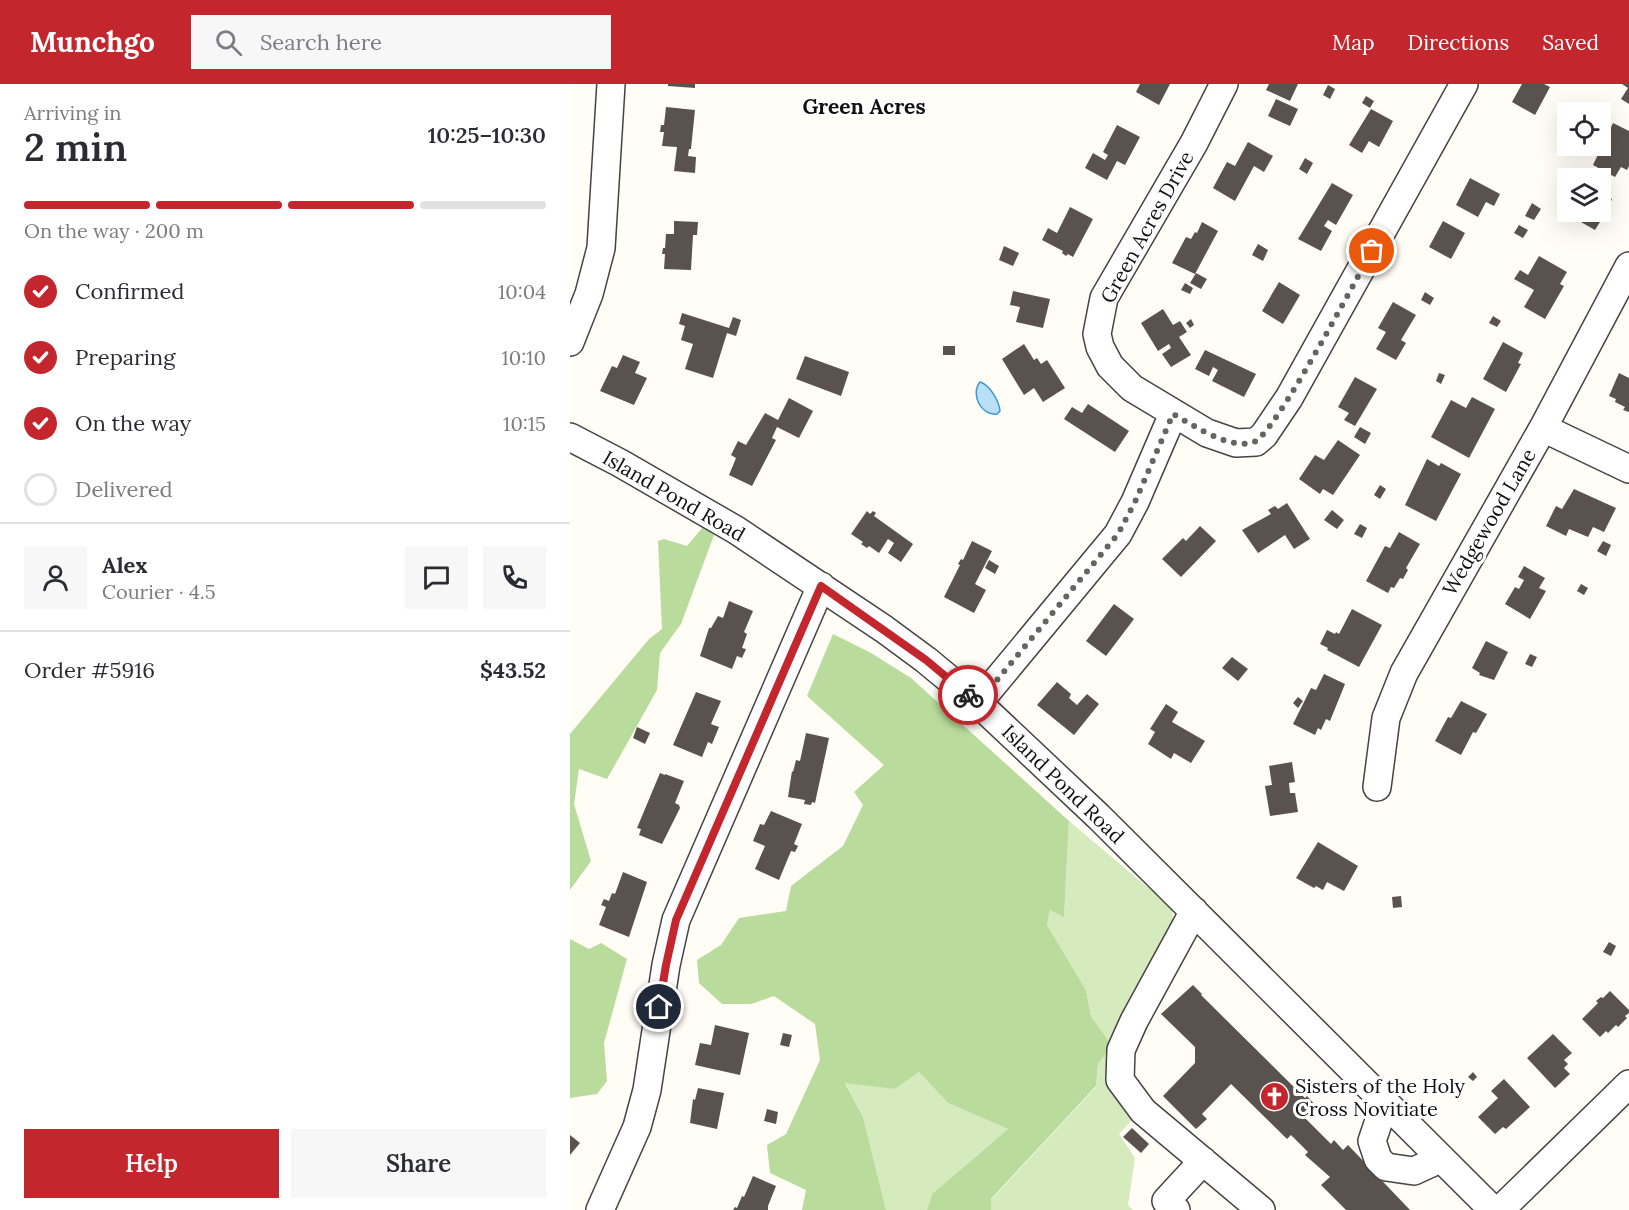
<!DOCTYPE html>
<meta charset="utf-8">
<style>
body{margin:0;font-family:Lora,serif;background:#f7f7f7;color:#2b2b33;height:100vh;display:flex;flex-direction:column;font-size:22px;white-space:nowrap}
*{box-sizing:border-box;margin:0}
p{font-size:20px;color:#7c7c81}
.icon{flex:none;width:33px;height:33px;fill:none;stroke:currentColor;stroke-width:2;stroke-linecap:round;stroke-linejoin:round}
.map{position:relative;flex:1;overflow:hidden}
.panel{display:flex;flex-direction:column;background:#fff;width:570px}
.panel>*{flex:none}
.controls{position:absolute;left:987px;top:18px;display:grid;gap:12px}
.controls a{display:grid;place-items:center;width:54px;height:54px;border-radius:0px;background:#fff;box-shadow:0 6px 24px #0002;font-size:30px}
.pin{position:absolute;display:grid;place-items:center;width:51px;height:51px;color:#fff;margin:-26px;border:3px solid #fff;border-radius:50%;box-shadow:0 2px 6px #0007}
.courier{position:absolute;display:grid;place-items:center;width:60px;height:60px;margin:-30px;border:4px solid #c4262e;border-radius:50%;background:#fff;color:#222;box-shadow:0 2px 8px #0007}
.head em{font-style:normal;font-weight:600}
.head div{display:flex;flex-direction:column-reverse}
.head{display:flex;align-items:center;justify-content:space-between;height:102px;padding:0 24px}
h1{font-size:39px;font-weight:600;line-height:45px}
.bar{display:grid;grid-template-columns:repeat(4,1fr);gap:9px 6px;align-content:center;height:72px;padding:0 24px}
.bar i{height:8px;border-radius:4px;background:#e1e1e2}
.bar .active{background:#c4262e}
.bar p{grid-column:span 4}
.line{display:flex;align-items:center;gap:15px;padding:0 24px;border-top:2px solid #e1e1e2}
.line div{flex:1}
.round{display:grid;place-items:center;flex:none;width:63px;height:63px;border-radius:0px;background:#f7f7f7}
ol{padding:0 24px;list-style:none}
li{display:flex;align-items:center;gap:18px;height:66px}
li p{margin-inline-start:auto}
li .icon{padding:6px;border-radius:50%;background:#c4262e;color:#fff;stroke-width:4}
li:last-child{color:#7c7c81}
li i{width:33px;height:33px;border:3px solid #e1e1e2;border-radius:50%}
.action{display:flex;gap:12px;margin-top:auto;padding:12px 24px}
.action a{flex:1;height:69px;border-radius:0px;background:#c4262e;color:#fff;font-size:24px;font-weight:600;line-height:69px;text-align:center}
.action a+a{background:#f7f7f7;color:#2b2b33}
header{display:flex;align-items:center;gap:36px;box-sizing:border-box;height:84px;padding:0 30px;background:#c4262e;color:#fff}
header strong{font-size:28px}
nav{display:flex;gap:33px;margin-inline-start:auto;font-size:21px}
.search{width:420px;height:54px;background:#f7f7f7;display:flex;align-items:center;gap:15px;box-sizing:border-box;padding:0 21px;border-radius:0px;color:#7c7c81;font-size:22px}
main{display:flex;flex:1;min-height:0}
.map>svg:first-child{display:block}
.green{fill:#d5ebbd}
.forest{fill:#b9dc9c}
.water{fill:#b9e0f7;stroke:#3f96cf;stroke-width:1.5}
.building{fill:#5a524d}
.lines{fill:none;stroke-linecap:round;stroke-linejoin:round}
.minor-casing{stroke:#444;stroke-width:30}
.minor{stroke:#fff;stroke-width:27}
.done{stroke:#646461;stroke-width:6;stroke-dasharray:0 10.8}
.route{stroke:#c4262e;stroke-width:8}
.labels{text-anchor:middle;stroke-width:6;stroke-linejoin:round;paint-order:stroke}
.street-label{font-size:20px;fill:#111;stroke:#fff}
.poi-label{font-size:20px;fill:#111;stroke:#fff;text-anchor:start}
.neighbourhood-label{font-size:21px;font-weight:bold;fill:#111;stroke:#fff}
</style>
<header>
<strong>Munchgo</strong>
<div class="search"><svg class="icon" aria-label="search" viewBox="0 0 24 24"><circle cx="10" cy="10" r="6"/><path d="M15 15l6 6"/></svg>Search here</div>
<nav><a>Map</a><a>Directions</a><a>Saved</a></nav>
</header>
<main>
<section class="panel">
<div class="head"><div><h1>2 min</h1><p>Arriving in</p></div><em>10:25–10:30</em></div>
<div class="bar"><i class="active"></i><i class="active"></i><i class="active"></i><i></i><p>On the way · 200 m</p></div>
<ol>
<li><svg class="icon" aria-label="check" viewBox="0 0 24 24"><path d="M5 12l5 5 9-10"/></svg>Confirmed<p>10:04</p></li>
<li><svg class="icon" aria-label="check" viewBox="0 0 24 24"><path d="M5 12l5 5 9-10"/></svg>Preparing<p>10:10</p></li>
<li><svg class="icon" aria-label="check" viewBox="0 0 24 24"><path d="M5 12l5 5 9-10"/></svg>On the way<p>10:15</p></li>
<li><i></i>Delivered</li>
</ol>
<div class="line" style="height:108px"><a class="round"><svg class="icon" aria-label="person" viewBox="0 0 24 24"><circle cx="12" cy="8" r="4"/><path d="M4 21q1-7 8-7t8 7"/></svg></a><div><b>Alex</b><p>Courier · 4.5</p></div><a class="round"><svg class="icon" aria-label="chat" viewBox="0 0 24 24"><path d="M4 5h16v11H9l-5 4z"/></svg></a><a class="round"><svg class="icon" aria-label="phone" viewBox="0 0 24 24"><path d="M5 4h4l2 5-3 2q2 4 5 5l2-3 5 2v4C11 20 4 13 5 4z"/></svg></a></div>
<div class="line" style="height:78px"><div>Order #5916</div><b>$43.52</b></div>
<div class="action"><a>Help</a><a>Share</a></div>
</section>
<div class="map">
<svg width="1059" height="1126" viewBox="0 0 1059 1126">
<rect width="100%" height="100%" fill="#fffdf5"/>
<path class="green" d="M499,737L602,824L603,837L542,962L521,932L516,906L477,841L480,826L494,832Z
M536,970L541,1010L564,1034L549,1050L565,1074L558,1121L563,1126H421V1116L526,1003L528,980Z
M349,988L378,1019L438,1045L362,1110L357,1126H316L293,1033L275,998L325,1005Z"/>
<path class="forest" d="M133,443L144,451L111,540L90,569L87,606L37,695L9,685L4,720L21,777L0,806V650L79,555L92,545L88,457L94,455L117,462Z
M263,550L301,569L341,594L499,737L494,833L480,826L477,841L516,906L521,932L542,962L528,980L526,1002L421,1115V1126H357L362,1110L438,1045L378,1019L349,988L325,1005L275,999L293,1033L316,1126H232L236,1106L200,1089L197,1061L216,1050L250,976L245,940L204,912L181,920H152L129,899L127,876L151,861L169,834L216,827L221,802L273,762L293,721L284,708L314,681L237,612Z
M0,855L19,865L31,859L57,875L34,959L37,997L27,1010L0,1014Z"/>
<path class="water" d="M410,298C420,301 429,317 430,327L427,330C411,332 400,310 410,298Z"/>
<path class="building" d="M98,0H125V4L98,2Z
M570,0H600L589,21L566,8Z
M699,0H728L720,17L696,6Z
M952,0H974L980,3L965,31L942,18Z
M1052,0H1059V20L1051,15L1058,4Z
M758,1L765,5L760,15L753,11Z
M796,12L804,17L800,24L792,19Z
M706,15L728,25L720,42L698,32Z
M96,23L125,26L121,65H119L118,72L126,73L125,89L104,87L107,63L92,62L94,48H90L91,41H94Z
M801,25L823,37L809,63L799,57L792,69L779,61Z
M1043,39L1059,47V82L1057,86L1051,83L1045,93L1023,81Z
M547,41L570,53L555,81L547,77L537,96L515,84L523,69L535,76L538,71L533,68Z
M678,58L703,72L694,88L684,82L665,117L643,104L657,78L665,82Z
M735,74L743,79L737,90L729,85Z
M900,94L930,110L924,122L916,118L908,133L886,121Z
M762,99L783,111L766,141L758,136L754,142L762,147L751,167L728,155Z
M1030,109L1042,115L1034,134L1033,133L1025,146L1002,133L1005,128H1030Z
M962,119L971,125L964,136L955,132Z
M500,123L523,135L503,173L498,170L496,172L492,169L493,167L472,156L478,144L487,149Z
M104,137L128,138L127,151H123L121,186L94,185L95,170H92L93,164H95L96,150H104Z
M873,137L895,149L881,175L859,163Z
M632,138L648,147L625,190L602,179L616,153L621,155L625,148L627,149Z
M949,141L958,146L953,154L944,149Z
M688,160L698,166L693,177L682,171Z
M434,162L449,169L443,182L429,176Z
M969,172L997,188L990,200L994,202L975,235L954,223L964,206L944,195L950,186L958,191Z
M626,189L637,195L631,205L620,199Z
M709,198L730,211L713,240L692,227Z
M615,199L623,204L620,210L611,206Z
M443,207L480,215L473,244L446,238L450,223L440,221Z
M855,208L864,214L860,221L851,216Z
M823,218L846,231L831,256L836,259L826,276L806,265L816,248L808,244Z
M593,225L603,241L610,237L617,248L609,253L621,271L601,283L592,270L601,264L599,260L588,267L571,239Z
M112,229L159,244L163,233L171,236L166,252L157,249L143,294L115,285L123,260L111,256L115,242L109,240Z
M923,232L931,237L927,243L919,239Z
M621,235L624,241L620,244L616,239Z
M933,258L953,269L948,279L951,280L936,308L913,295Z
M454,260L464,276L467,274L471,280L477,276L495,304L473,318L464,304L454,311L432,275Z
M373,262H385V271H373Z
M635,266L686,290L674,313L642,297L648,286L643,283L639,292L625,285Z
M53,271L70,278L65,289L77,294L64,321L30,307L42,282L47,284Z
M235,272L279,288L271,312L226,295Z
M869,289L875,291L871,300L866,297Z
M1049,289L1059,294V328L1053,326L1055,323L1045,318L1046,315L1039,312Z
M785,293L807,305L785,342L774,336L779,329L768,323Z
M902,313L925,325L899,374L861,353L881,316L896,324Z
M219,314L243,327L229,354L207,343L202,354L206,356L182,402L159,391L166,374L161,371L168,357L176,361L195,329L208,336Z
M518,320L559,347L545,368L494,335L502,323L512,329Z
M790,343L801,349L795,360L784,353Z
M768,356L790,371L763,411L753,405L750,410L729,395L745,371L754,376Z
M857,375L869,382L871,379L891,390L866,437L835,421Z
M810,401L816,405L810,415L804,411Z
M1004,405L1046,424L1034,448L1023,443L1018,453L999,445L996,452L976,442L986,422L992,425Z
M717,419L740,455L724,465L715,451L688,469L672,446L701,430L698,426L705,422L708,425Z
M762,426L774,436L767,445L754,436Z
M297,427L300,430L303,427L306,429L304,432L343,460L331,478L318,469L324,459L318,455L309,469L299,462L297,464L291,460L293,458L281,450Z
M790,440L797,444L792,454L784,450Z
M630,442L646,457L611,493L592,475L613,454L616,457Z
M829,448L850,460L836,484L838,486L833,495L830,494L824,504L821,503L818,509L796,497L815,462L820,464Z
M402,457L422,467L405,500L416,506L404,529L374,513L390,481L388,480L391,475L393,476Z
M1033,457L1041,461L1036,472L1027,467Z
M419,476L429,482L425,490L415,484Z
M954,482L975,494L969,504L976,507L960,535L935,520L945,503L949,505L954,496L948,493Z
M1011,500L1018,504L1014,511L1007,507Z
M159,517L183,527L174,548L177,550L172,564L176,565L172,574L167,572L162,585L130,572L139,544H141L148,532L153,534Z
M544,520L564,535L536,572L516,557Z
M782,525L812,541L789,583L757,566L758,564L750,560L757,546L765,550L766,548L769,550Z
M916,557L938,568L924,596L909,591L910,589L902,584Z
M960,570L967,573L962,583L955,580Z
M662,573L678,585L668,597L652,584Z
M754,590L775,600L760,637L756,635L751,646L748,644L745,651L723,640L741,604L746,606Z
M487,598L501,610L499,614L507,621L517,610L529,620L504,651L467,621Z
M126,608L151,617L141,640L149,643L142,660L138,658L132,673L103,661Z
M728,613L733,617L728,624L723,619Z
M891,617L917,630L906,649L903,648L891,671L865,657L878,633L881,634Z
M596,620L608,628L602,638L635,657L621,679L604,669L601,675L578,660L585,648L580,645Z
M67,643L80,649L75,660L63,654Z
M236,649L259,654L245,719L242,718L241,721L234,720L235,716L218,713L222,687L223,688L226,676L230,677Z
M722,678L725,698L719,699L720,709H725L728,728L700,732L695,702L702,701L699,682Z
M90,689L95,691V690L114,697L105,719L109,721L110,724L92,760L69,751L71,745L67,744Z
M201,727L232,740L224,760L228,762L225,768L221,767L209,796L185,785L195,762L183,757L190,740L194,741Z
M748,758L788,782L774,807L757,798L753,806L746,802L744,804L726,794Z
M53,788L77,798L59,853L29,841L36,823L31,821L34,815L39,817L42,809L45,810Z
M831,812L832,823L823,824L822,813Z
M1039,858L1046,862L1041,872L1033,868Z
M623,901L632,910L631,911L735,1014L737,1012L746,1022L735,1034L761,1060L764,1056L773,1066L778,1061L840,1126H776L751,1101L760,1093L735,1071L738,1068L721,1051L717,1055L661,1000L632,1030L637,1035L626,1045L593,1012L625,979V963L591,930Z
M1040,907L1059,926V929L1055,932L1057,934L1048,943L1046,941L1038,949L1036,947L1030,953L1012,935L1028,919L1026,917L1031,913L1033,914Z
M145,941L179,949L170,991L125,981L130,959L141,961Z
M213,949L222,951L219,963L210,961Z
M983,950L1002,969L994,976L998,980L994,984L1000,990L985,1004L957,974Z
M903,988L907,993L903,997L898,993Z
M934,995L960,1023L936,1045L933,1043L925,1050L908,1033L928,1014L921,1007Z
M128,1004L154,1009L147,1045L120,1039L123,1015L125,1016Z
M197,1025L208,1028L206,1040L194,1037Z
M562,1044L579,1060L571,1069L553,1053Z
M0,1051L10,1059L0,1071Z
M183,1092L206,1102L198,1122V1126H163L165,1123L167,1124L172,1112L174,1113Z"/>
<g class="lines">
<defs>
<path id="minor" d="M654,0L624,59L534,214L527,250L530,263L540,282L562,304L637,349L666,359L686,358L694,351L719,314L894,0
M0,258L19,210L31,164L41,0
M973,344L1059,385
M0,353L50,379L166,446L314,545L356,576L408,619L529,733L923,1126
M408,619L548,450L565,418L603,330
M807,703L816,634L834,589L973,344L1059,182
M624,827L564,937L551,966L550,996L573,1027L691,1126
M815,1019L802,1057L808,1075L816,1083L844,1087L870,1075
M30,1126L67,1043L77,1006L96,881L106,836L251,502
M606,1126L596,1117L633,1077
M930,1126L1059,1000"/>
</defs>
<use href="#minor" class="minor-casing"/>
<use href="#minor" class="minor"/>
</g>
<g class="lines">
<path class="done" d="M398,611L408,619L548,450L565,418L603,330C623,341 661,367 684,358C705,350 786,195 802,167"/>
<path class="route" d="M89,923L96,881L106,836L251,502L356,576L398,611"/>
</g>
<defs>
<symbol id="church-disc" viewBox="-11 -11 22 22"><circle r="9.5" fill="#c4262e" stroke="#fff"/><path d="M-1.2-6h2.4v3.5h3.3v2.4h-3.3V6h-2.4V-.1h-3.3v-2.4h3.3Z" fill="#fff"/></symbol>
</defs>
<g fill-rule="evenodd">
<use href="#church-disc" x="688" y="996" width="33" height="33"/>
</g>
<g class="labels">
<g class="street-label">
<text transform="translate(577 143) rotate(-61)" y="7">Green Acres Drive</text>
<text transform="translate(104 412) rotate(30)" y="7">Island Pond Road</text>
<text transform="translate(919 438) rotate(-60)" y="7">Wedgewood Lane</text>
<text transform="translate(493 700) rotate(44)" y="7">Island Pond Road</text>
</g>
<g class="poi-label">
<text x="725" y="1009">Sisters of the Holy<tspan x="725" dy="23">Cross Novitiate</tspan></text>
</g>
<g class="neighbourhood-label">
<text x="294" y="30">Green Acres</text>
</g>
</g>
</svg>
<div class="controls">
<a><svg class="icon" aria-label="locate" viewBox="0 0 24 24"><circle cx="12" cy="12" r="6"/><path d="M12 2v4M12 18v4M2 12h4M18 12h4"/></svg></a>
<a><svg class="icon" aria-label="layers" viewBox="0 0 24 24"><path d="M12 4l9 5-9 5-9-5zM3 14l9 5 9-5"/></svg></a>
</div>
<div class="pin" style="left:802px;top:167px;background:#ea580c"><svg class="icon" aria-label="bag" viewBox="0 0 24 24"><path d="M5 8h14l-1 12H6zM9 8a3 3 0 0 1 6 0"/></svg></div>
<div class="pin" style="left:89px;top:923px;background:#1f2937"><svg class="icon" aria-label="home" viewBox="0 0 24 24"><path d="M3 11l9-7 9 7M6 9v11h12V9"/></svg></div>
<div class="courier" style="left:398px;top:611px"><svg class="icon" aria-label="bike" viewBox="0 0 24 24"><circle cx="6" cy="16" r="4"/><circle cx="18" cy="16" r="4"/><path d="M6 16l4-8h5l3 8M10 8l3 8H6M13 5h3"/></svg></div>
</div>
</main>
